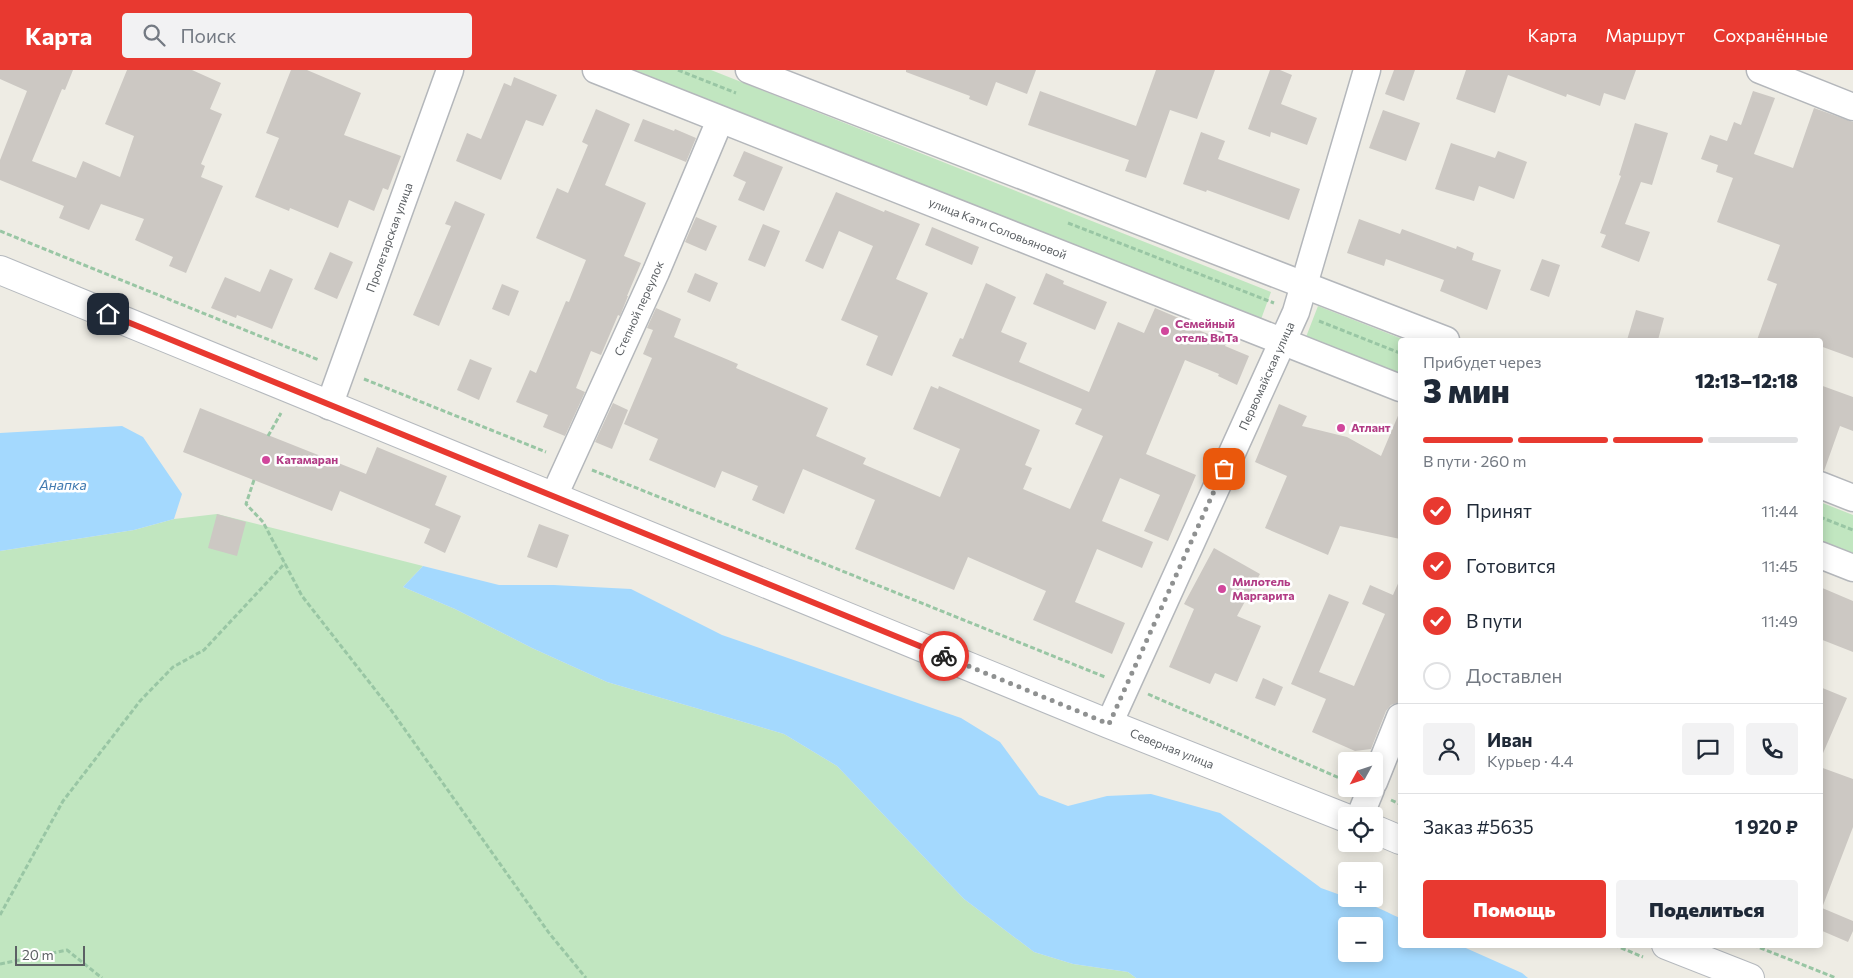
<!DOCTYPE html>
<html lang="ru">
<meta charset="utf-8">
<style>
body{margin:0;font-family:Commissioner,sans-serif;background:#f2f2f3;color:#1f2937;height:100vh;display:flex;flex-direction:column;font-size:19px;white-space:nowrap}
*{box-sizing:border-box;margin:0}
p{font-size:16px;color:#747a83}
.icon{flex:none;width:28px;height:28px;fill:none;stroke:currentColor;stroke-width:2;stroke-linecap:round;stroke-linejoin:round}
.map{position:relative;flex:1;overflow:hidden}
.side{position:absolute;left:1398px;top:268px;width:425px;height:610px;display:flex;flex-direction:column;background:#fff;border-radius:5px;box-shadow:0 2px 12px #0003}
.side>*{flex:none}
.needle{width:32px;rotate:230deg}
.controls{position:absolute;left:1338px;top:682px;display:grid;gap:10px}
.controls a{display:grid;place-items:center;width:45px;height:45px;border-radius:5px;background:#fff;box-shadow:0 2px 12px #0003;font-size:25px}
.scale{position:absolute;left:15px;bottom:12px;width:70px;box-sizing:border-box;padding-left:5px;border:2px solid #5c6064;border-top:0;font-size:14px;line-height:18px;white-space:nowrap;color:#5c6064;-webkit-text-stroke:4px #fff;paint-order:stroke}
.pin{position:absolute;display:grid;place-items:center;width:42px;height:42px;color:#fff;margin:-21px;border-radius:10px;box-shadow:0 2px 8px #0006}
.courier{position:absolute;display:grid;place-items:center;width:50px;height:50px;margin:-25px;border:4px solid #e83930;border-radius:50%;background:#fff;color:#222;box-shadow:0 1px 6px #0007}
.overview em{font-style:normal;font-weight:800}
.overview div{display:flex;flex-direction:column-reverse}
.overview{display:flex;align-items:center;justify-content:space-between;height:85px;padding:0 25px}
h1{font-size:32px;font-weight:800;line-height:38px}
.bar{display:grid;grid-template-columns:repeat(4,1fr);gap:8px 5px;align-content:center;height:60px;padding:0 25px}
.bar i{height:6px;border-radius:4px;background:#e0e1e3}
.bar .active{background:#e83930}
.bar p{grid-column:span 4}
.line{display:flex;align-items:center;gap:12px;padding:0 25px;border-top:1px solid #e0e1e3}
.line div{flex:1}
.round{display:grid;place-items:center;flex:none;width:52px;height:52px;border-radius:5px;background:#f2f2f3}
ol{padding:0 25px;list-style:none}
li{display:flex;align-items:center;gap:15px;height:55px}
li p{margin-inline-start:auto}
li .icon{padding:5px;border-radius:50%;background:#e83930;color:#fff;stroke-width:4}
li:last-child{color:#747a83}
li i{width:28px;height:28px;border:2px solid #e0e1e3;border-radius:50%}
.primary-button{display:flex;gap:10px;margin-top:auto;padding:10px 25px}
.primary-button a{flex:1;height:58px;border-radius:5px;background:#e83930;color:#fff;font-size:20px;font-weight:800;line-height:58px;text-align:center}
.primary-button a+a{background:#f2f2f3;color:#1f2937}
header{display:flex;align-items:center;gap:30px;box-sizing:border-box;height:70px;padding:0 25px;background:#e83930;color:#fff}
header strong{font-size:24px}
nav{display:flex;gap:28px;margin-inline-start:auto;font-size:18px}
.search{width:350px;height:45px;background:#f2f2f3;display:flex;align-items:center;gap:12px;box-sizing:border-box;padding:0 18px;border-radius:5px;color:#747a83;font-size:19px}
.map>svg:first-child{display:block}
.green{fill:#c1e6c0}
.water{fill:#a4d9fe;fill-rule:evenodd}
.building{fill:#ccc8c3}
.lines{fill:none;stroke-linecap:round;stroke-linejoin:round}
.street-casing{stroke:#b4b7bb;stroke-width:29}
.secondary-casing{stroke:#b5b9be;stroke-width:30}
.path{stroke:#99c6a4;stroke-width:3;stroke-dasharray:5 2.5;stroke-linecap:butt}
.street{stroke:#fff;stroke-width:26}
.secondary{stroke:#fff;stroke-width:28}
.done{stroke:#8f9191;stroke-width:5;stroke-dasharray:0 9}
.route{stroke:#e83930;stroke-width:6}
.hotel-dot{fill:#d1479c;stroke:#fff;stroke-width:2}
.labels{text-anchor:middle;stroke-width:5;stroke-linejoin:round;paint-order:stroke}
.street-label{font-size:12px;fill:#5c6064;stroke:#fff}
.hotel-label{font-size:12px;font-weight:bold;fill:#b23c85;stroke:#fff;text-anchor:start}
.water-label{font-size:14px;font-style:italic;fill:#417ab0;stroke:#fff}
</style>
<header>
<strong>Карта</strong>
<div class="search"><svg class="icon" aria-label="search" viewBox="0 0 24 24"><circle cx="10" cy="10" r="6"/><path d="M15 15l6 6"/></svg>Поиск</div>
<nav><a>Карта</a><a>Маршрут</a><a>Сохранённые</a></nav>
</header>
<div class="map">
<svg width="1853" height="908" viewBox="0 0 1853 908">
<rect width="100%" height="100%" fill="#eeece4"/>
<path class="green" d="M617,0H711L1271,222L1260,252Z
M1318,236L1405,270H1400V304L1306,267Z
M1820,432L1853,445V485L1820,472Z
M217,444L423,496L403,517L455,539L532,578L607,612L784,664L837,696L964,829L1034,882L1073,894L1128,902L1136,908H0V481L134,460L174,449Z"/>
<path class="water" d="M122,356L143,367L182,424L174,449L134,460L0,481V363Z
M423,496L499,515H554L631,519L722,565L961,648L1000,672L1039,725L1068,736L1107,726L1151,724L1220,743L1321,818L1346,827V829C1365,829 1383,841 1400,848V875H1459L1522,903L1528,908H1136L1128,902L1073,894L1034,882L964,829L837,696L784,664L607,612L532,578L455,539L403,517ZM1346,856H1374V884H1346Z"/>
<path class="building" d="M0,0H73L65,20L62,19L32,91L76,108L83,91L120,107L134,66L105,54L127,0H192L221,13L210,39L222,44L201,94L205,96L201,107L223,116L186,203L169,196L173,187L135,170L144,149L101,134L89,160L59,148L64,136L0,110V90L27,21L0,9Z
M291,0H307L361,23L344,65L401,86L388,120L383,118L374,141L349,130L338,158L290,138L289,141L255,127L279,68L266,63Z
M906,0H1036L1027,24L996,12L987,36L969,29L970,26L906,2Z
M1156,0H1215L1197,49L1170,40L1146,108L1125,101L1129,90L1028,55L1040,21L1136,56Z
M1270,0H1280L1292,5L1281,34L1317,48L1307,75L1271,62L1270,67L1248,59Z
M1394,0H1415L1404,31L1385,24Z
M1466,0H1636L1625,30L1604,23L1600,36L1567,24L1566,27L1508,5L1495,43L1456,29Z
M514,7L557,25L543,56L526,50L501,110L456,91L467,63L481,69L504,13L511,16Z
M1753,21L1775,28L1754,84L1793,98L1814,38L1853,52V288L1820,276V270H1757L1777,214L1767,210L1780,175L1717,152L1733,108L1716,102L1718,95L1701,89L1710,65L1727,71L1734,52L1741,55Z
M596,39L630,54L605,115L646,133L624,186L641,193L627,226H628L620,246L618,245L601,285L591,281L576,318L585,322L565,366L543,357L548,345L516,332L530,300L536,303L566,231L569,232L586,190L536,168L557,118L568,123L588,75L582,72Z
M1383,40L1420,53L1406,91L1369,78Z
M643,49L674,61L675,59L696,68L686,92L634,71Z
M1635,53L1668,63L1652,115L1641,112L1625,154L1650,162L1639,192L1601,177L1606,165L1600,163L1621,106L1619,105Z
M1201,62L1225,71L1218,89L1300,119L1289,150L1207,120L1206,122L1183,114Z
M1451,73L1495,88L1498,81L1527,92L1514,129L1479,116L1474,131L1435,119Z
M744,81L783,97L764,141L738,130L746,112L733,106Z
M836,122L884,142L885,140L920,154L896,209L928,223L892,306L866,295L878,266L841,250L873,176L839,161L823,199L805,191Z
M455,131L485,144L439,256L413,245L451,156L445,154Z
M696,147L717,156L706,181L685,172Z
M1359,149L1400,164L1402,159L1456,179L1457,176L1474,183L1472,190L1501,200L1487,240L1440,221L1444,210L1386,189L1384,196L1347,183Z
M763,154L780,161L765,197L748,190Z
M932,157L979,177L972,195L925,175Z
M330,182L353,192L337,229L314,219Z
M1542,189L1560,195L1549,227L1530,220Z
M270,199L293,209L272,259L237,245L236,248L211,238L225,207L260,222Z
M695,203L718,213L710,232L687,222Z
M1046,203L1064,211L1063,214L1107,232L1095,260L1033,234Z
M986,213L1016,227L1001,262L1027,273L1019,292L1089,322L1118,252L1144,263L1155,238L1200,257L1198,260L1227,271L1225,276L1249,286L1237,315L1218,306L1219,304L1185,290L1146,384L1196,405L1168,471L1144,461L1160,425L1120,408L1102,451L1153,472L1142,498L1097,479L1075,532L1125,553L1112,584L1033,550L1046,521L968,487L954,520L855,479L875,430L803,399L784,444L752,430L758,416L722,401L715,418L649,390L658,369L624,354L652,288L643,284L653,260L647,258L656,238L681,249L674,267L738,294L736,298L828,338L816,366L866,388L863,394L940,427L960,379L913,359L931,316L938,319L939,316L1040,360L1025,395L1032,398L1023,419L1070,439L1103,366L1075,354L1082,339L952,286L960,268L963,269Z
M502,214L519,221L509,246L492,239Z
M1636,240L1664,248L1658,270H1627Z
M470,289L492,298L479,330L457,320Z
M1820,315L1853,327V361L1840,356L1824,401L1820,400Z
M613,333L628,340L612,379L595,372Z
M1279,334L1307,346L1302,356L1347,367L1381,386L1400,341V469L1340,456L1328,485L1265,458L1287,406L1255,392Z
M200,338L366,404L377,377L447,406L435,435L461,446L445,483L424,473L430,459L340,421L332,441L183,382Z
M217,444L246,452L237,486L208,478Z
M539,454L569,465L557,498L527,487Z
M1214,478L1260,504L1237,546L1261,556L1237,612L1215,603L1210,614L1169,597L1194,539L1184,534Z
M1400,509V632L1391,635L1386,641L1371,679L1355,681L1312,662L1326,629L1291,614L1329,524L1349,532L1319,602L1354,616L1385,544L1362,534L1370,515L1393,525Z
M1820,517L1853,531V582L1820,569Z
M1263,608L1283,617L1275,636L1255,628Z
M1820,617L1847,628L1820,690Z
M1820,697L1853,709V757L1822,838L1853,851V861L1848,872L1820,860Z"/>
<g class="lines">
<defs>
<g id="street">
<path id="s1" d="M596,0L1400,318"/>
<path d="M749,0L1446,270"/>
<path d="M1760,0L1853,37"/>
<path id="s2" d="M329,336L450,0"/>
<path d="M1820,415L1853,428"/>
<path id="s3" d="M554,426L656,202L720,50"/>
<path d="M1820,485L1853,498"/>
<path id="s4" d="M1109,654L1296,242L1367,0"/>
<path d="M1374,712L1400,647"/>
<path d="M1360,746L1371,719"/>
</g>
<g id="secondary">
<path id="s5" d="M0,200L1109,654L1346,748"/>
<path d="M1374,759L1400,770"/>
<path d="M1666,875L1750,908"/>
</g>
</defs>
<use href="#street" class="street-casing"/>
<use href="#secondary" class="secondary-casing"/>
<path class="path" d="M678,0L736,23
M1068,153L1274,233
M0,161L319,290
M1319,251L1400,283
M364,309L546,382
M268,366L281,343
M592,400L1105,607
M254,410L246,434L263,452L302,526L391,640L549,863L586,908
M1820,447L1853,460
M1148,624L1346,711
M1391,730L1400,734
M0,845L63,731L140,631L173,597L204,580L285,493
M1614,875L1643,887
M1753,875L1836,908
M0,894L67,880L102,908"/>
<use href="#street" class="street"/>
<use href="#secondary" class="secondary"/>
</g>
<g class="lines">
<path class="done" d="M944,586L1109,654L1224,399"/>
<path class="route" d="M108,244L944,586"/>
</g>
<g class="hotel-dot">
<circle cx="1165" cy="261" r="5"/>
<circle cx="1341" cy="358" r="5"/>
<circle cx="266" cy="390" r="5"/>
<circle cx="1222" cy="519" r="5"/>
</g>
<g class="labels">
<g class="street-label">
<text dy="4" stroke="none"><textPath href="#s1" startOffset="432">улица Кати Соловьяновой</textPath></text>
<text dy="4" stroke="none"><textPath href="#s2" startOffset="179">Пролетарская улица</textPath></text>
<text dy="4" stroke="none"><textPath href="#s3" startOffset="206">Степной переулок</textPath></text>
<text dy="4" stroke="none"><textPath href="#s4" startOffset="382">Первомайская улица</textPath></text>
<text dy="4" stroke="none"><textPath href="#s5" startOffset="1266">Северная улица</textPath></text>
</g>
<g class="hotel-label">
<text x="1175" y="258">Семейный<tspan x="1175" dy="14">отель ВиТа</tspan></text>
<text x="1351" y="362">Атлант</text>
<text x="276" y="394">Катамаран</text>
<text x="1232" y="516">Милотель<tspan x="1232" dy="14">Маргарита</tspan></text>
</g>
<g class="water-label">
<text x="63" y="420">Анапка</text>
</g>
</g>
</svg>
<div class="controls">
<a><svg class="needle" viewBox="-14 -14 28 28"><path d="M0-13l5 13h-10z" fill="#e53935"/><path d="M0 13l5-13h-10z" fill="#747a83"/></svg></a>
<a><svg class="icon" aria-label="locate" viewBox="0 0 24 24"><circle cx="12" cy="12" r="6"/><path d="M12 2v4M12 18v4M2 12h4M18 12h4"/></svg></a>
<a>+</a>
<a>−</a>
</div>
<div class="scale">20 m</div>
<div class="pin" style="left:1224px;top:399px;background:#ea580c"><svg class="icon" aria-label="bag" viewBox="0 0 24 24"><path d="M5 8h14l-1 12H6zM9 8a3 3 0 0 1 6 0"/></svg></div>
<div class="pin" style="left:108px;top:244px;background:#1f2937"><svg class="icon" aria-label="home" viewBox="0 0 24 24"><path d="M3 11l9-7 9 7M6 9v11h12V9"/></svg></div>
<div class="courier" style="left:944px;top:586px"><svg class="icon" aria-label="bike" viewBox="0 0 24 24"><circle cx="6" cy="16" r="4"/><circle cx="18" cy="16" r="4"/><path d="M6 16l4-8h5l3 8M10 8l3 8H6M13 5h3"/></svg></div>
<section class="side">
<div class="overview"><div><h1>3 мин</h1><p>Прибудет через</p></div><em>12:13–12:18</em></div>
<div class="bar"><i class="active"></i><i class="active"></i><i class="active"></i><i></i><p>В пути · 260 m</p></div>
<ol>
<li><svg class="icon" aria-label="check" viewBox="0 0 24 24"><path d="M5 12l5 5 9-10"/></svg>Принят<p>11:44</p></li>
<li><svg class="icon" aria-label="check" viewBox="0 0 24 24"><path d="M5 12l5 5 9-10"/></svg>Готовится<p>11:45</p></li>
<li><svg class="icon" aria-label="check" viewBox="0 0 24 24"><path d="M5 12l5 5 9-10"/></svg>В пути<p>11:49</p></li>
<li><i></i>Доставлен</li>
</ol>
<div class="line" style="height:90px"><a class="round"><svg class="icon" aria-label="person" viewBox="0 0 24 24"><circle cx="12" cy="8" r="4"/><path d="M4 21q1-7 8-7t8 7"/></svg></a><div><b>Иван</b><p>Курьер · 4.4</p></div><a class="round"><svg class="icon" aria-label="chat" viewBox="0 0 24 24"><path d="M4 5h16v11H9l-5 4z"/></svg></a><a class="round"><svg class="icon" aria-label="phone" viewBox="0 0 24 24"><path d="M5 4h4l2 5-3 2q2 4 5 5l2-3 5 2v4C11 20 4 13 5 4z"/></svg></a></div>
<div class="line" style="height:65px"><div>Заказ #5635</div><b>1 920 ₽</b></div>
<div class="primary-button"><a>Помощь</a><a>Поделиться</a></div>
</section>
</div>
